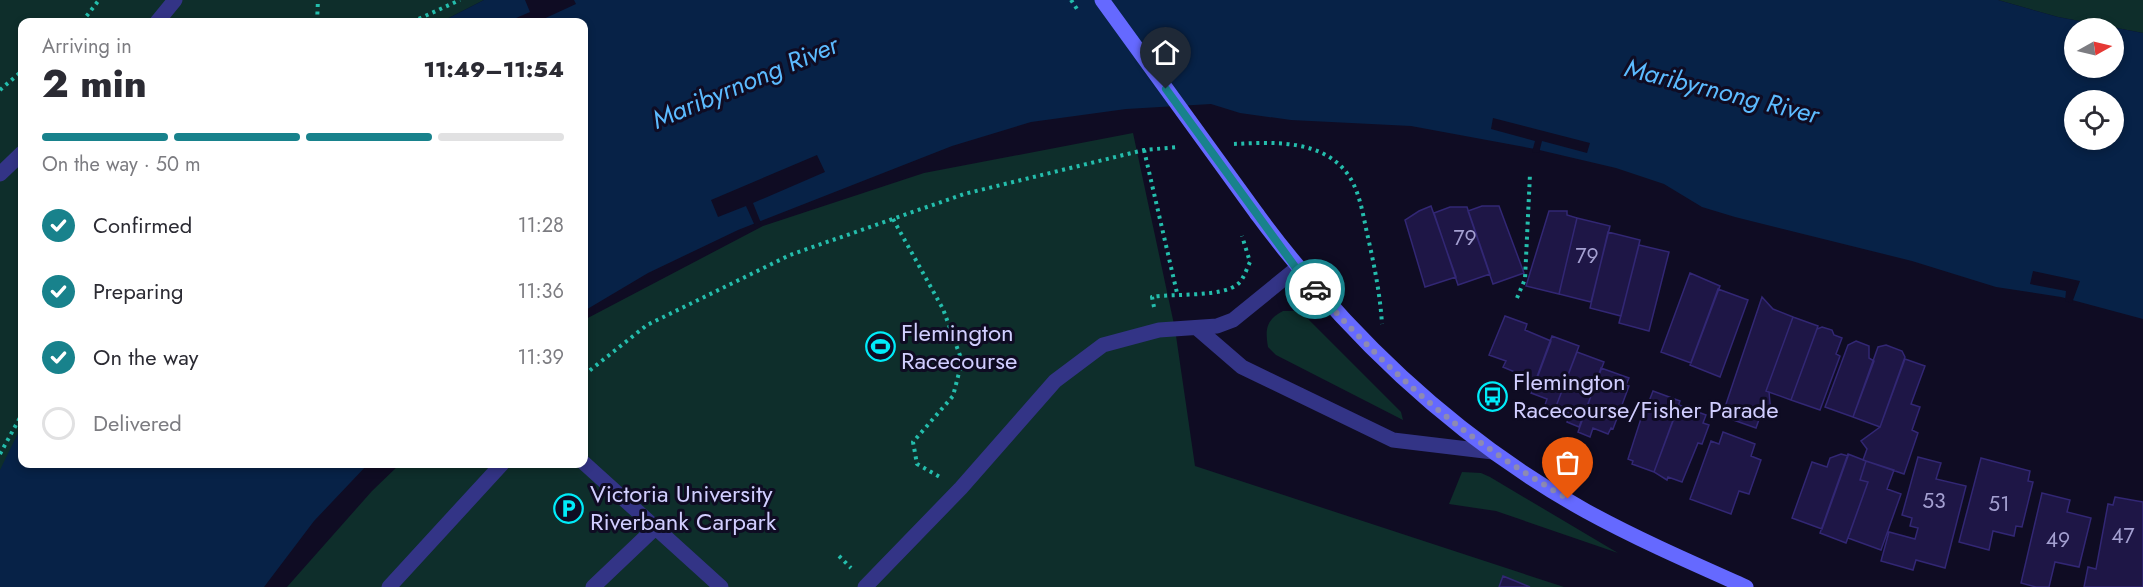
<!DOCTYPE html>
<meta charset="utf-8">
<style>
body{margin:0;font-family:Jost,sans-serif;background:#f2f2f3;color:#2b2b33;height:100vh;display:flex;flex-direction:column;font-size:22px;white-space:nowrap}
*{box-sizing:border-box;margin:0}
p{font-size:20px;color:#7c7c81}
.icon{flex:none;width:33px;height:33px;fill:none;stroke:currentColor;stroke-width:2;stroke-linecap:round;stroke-linejoin:round}
.map{position:relative;flex:1;overflow:hidden}
.drawer{position:absolute;left:18px;top:18px;width:570px;height:450px;display:flex;flex-direction:column;background:#fff;border-radius:12px;box-shadow:0 3px 9px #0003}
.drawer>*{flex:none}
.needle{width:39px;rotate:82deg}
.controls{position:absolute;left:2064px;top:18px;display:grid;gap:12px}
.controls a{display:grid;place-items:center;width:60px;height:60px;border-radius:50%;background:#fff;box-shadow:0 3px 9px #0003;font-size:30px}
.pin{position:absolute;display:grid;place-items:center;width:51px;height:51px;color:#fff;margin:-62px -26px;border-radius:50% 50% 50% 0;rotate:-45deg;box-shadow:0 0 6px #0007}
.pin .icon{rotate:45deg}
.courier{position:absolute;display:grid;place-items:center;width:60px;height:60px;margin:-30px;border:4px solid #18828c;border-radius:50%;background:#fff;color:#222;box-shadow:0 2px 8px #0007}
.overview em{font-style:normal;font-weight:800}
.overview div{display:flex;flex-direction:column-reverse}
.overview{display:flex;align-items:center;justify-content:space-between;height:102px;padding:0 24px}
h1{font-size:39px;font-weight:800;line-height:45px}
.bar{display:grid;grid-template-columns:repeat(4,1fr);gap:9px 6px;align-content:center;height:72px;padding:0 24px}
.bar i{height:8px;border-radius:4px;background:#e1e1e2}
.bar .current{background:#18828c}
.bar p{grid-column:span 4}
ol{padding:0 24px;list-style:none}
li{display:flex;align-items:center;gap:18px;height:66px}
li p{margin-inline-start:auto}
li .icon{padding:6px;border-radius:50%;background:#18828c;color:#fff;stroke-width:4}
li:last-child{color:#7c7c81}
li i{width:33px;height:33px;border:3px solid #e1e1e2;border-radius:50%}
.map>svg:first-child{display:block}
.green{fill:#0e2e2b}
.water{fill:#072247;fill-rule:evenodd}
.pier{fill:#0f0c23}
.building{fill:#1e1646;stroke:#322774;stroke-width:1.5}
.lines{fill:none;stroke-linecap:round;stroke-linejoin:round}
.path{stroke:#24bdac;stroke-width:4;stroke-dasharray:3 4.5;stroke-linecap:butt}
.lane{stroke:#333486;stroke-width:15}
.secondary{stroke:#6569ff;stroke-width:15}
.path-bridge{stroke:#24bdac;stroke-width:4;stroke-dasharray:3 4.5;stroke-linecap:butt}
.secondary-bridge{stroke:#6569ff;stroke-width:15}
.done{stroke:#8d8ab2;stroke-width:6;stroke-dasharray:0 10.8}
.route{stroke:#18828c;stroke-width:8}
.labels{text-anchor:middle;stroke-width:6;stroke-linejoin:round;paint-order:stroke}
.number-label{font-size:21px;fill:#a4a0d1}
.poi-label{font-size:24px;fill:#d1ceff;stroke:#0f0c23;text-anchor:start}
.water-label{font-size:26px;font-style:italic;fill:#5cbbff;stroke:#0f0c23}
</style>
<div class="map">
<svg width="2143" height="587" viewBox="0 0 2143 587">
<rect width="100%" height="100%" fill="#0f0c23"/>
<path class="green" d="M0,0H484L441,22H22V456L0,504Z
M1998,0H2143V33L2058,17Z
M1133,133L1175,329L1195,466L1564,587H287L372,491L400,464H584V320L763,226L924,173Z
M1283,311H1297L1306,317L1401,412L1403,420L1276,355L1268,347C1265,329 1266,320 1283,311Z
M1462,472L1481,473L1490,477L1618,553L1496,511L1449,504Z"/>
<path class="water" d="M484,0H1998L2058,17L2143,33V319L2061,297L1996,287L1912,261L1735,217L1702,207L1664,184L1616,168L1535,149L1411,126L1291,120L1240,113L1211,104L1126,109L1031,122L952,146L738,230L648,273L584,311V22H441ZM2074,28H2114V68H2074ZM2074,100H2114V140H2074Z
M22,425V464H368L314,521L264,587H0V470Z"/>
<path class="pier" d="M525,0H574L576,4L537,22H507L530,12Z
M1493,118L1590,143L1587,153L1542,141L1539,153L1532,152L1535,141L1491,129Z
M817,155L825,172L753,203L761,223L755,226L746,206L718,217L711,200Z
M2033,271L2080,281L2072,303L2065,301L2066,291L2030,284Z"/>
<path class="building" d="M1431,206L1456,277L1425,287L1405,220L1419,211Z
M1482,206H1499L1524,273L1493,284L1468,211Z
M1450,207H1467L1490,274L1458,285L1434,213Z
M1549,211H1567V215L1577,218L1559,294L1526,286Z
M1577,218L1610,226L1591,302L1559,294Z
M1608,232L1640,240L1621,316L1590,308Z
M1639,245L1669,252L1649,331L1619,323Z
M1690,273L1720,286L1691,363L1661,352Z
M1718,289L1748,300L1720,377L1690,365Z
M1762,297L1773,309L1793,317L1766,391L1769,392L1771,413L1761,414L1756,428L1722,416Z
M1505,316L1527,324L1525,330L1551,341L1536,381L1503,367L1506,361L1489,355Z
M1793,317L1818,326L1791,400L1766,391Z
M1822,327L1832,330L1834,335L1842,338L1836,354L1840,356L1820,410L1791,400L1817,329Z
M1552,336L1579,346L1555,409L1545,405L1547,399L1531,393Z
M1856,341L1869,346V358L1874,361L1853,417L1825,407L1848,345Z
M1886,345L1902,351L1905,357L1880,427L1853,417L1878,347Z
M1577,352L1604,362L1579,427L1567,422L1570,414L1555,409Z
M1905,359L1925,366L1911,404L1920,407L1912,430L1918,433L1904,474L1863,460L1867,449L1861,441L1880,427Z
M1601,368L1629,378L1626,385L1629,386L1613,429L1611,428L1608,434L1593,428L1590,437L1578,432Z
M1653,391L1680,401L1654,472L1632,464L1633,461L1628,459L1646,403L1648,404Z
M1679,405L1706,415L1703,423L1709,425L1702,444L1698,443L1682,482L1668,477L1667,480L1654,472Z
M1723,432L1755,444L1751,456L1761,460L1749,494L1739,491L1731,514L1690,499L1711,441L1719,444Z
M1841,454L1848,456L1822,529L1792,518L1812,462L1827,467L1830,458Z
M1848,454L1866,461L1860,480L1868,482L1846,543L1820,533Z
M1918,457L1941,463L1936,479L1966,486L1945,568L1916,560L1913,570L1881,561L1889,532L1915,539L1918,528L1910,526L1912,518L1902,515Z
M1981,458L2030,471L2028,481L2033,482L2022,527L2016,526L2014,536L1993,531L1989,550L1959,542Z
M1866,461L1894,470L1887,489L1901,494L1881,550L1848,538L1868,482L1860,480Z
M2042,493L2070,500L2067,512L2091,518L2079,567L2055,562L2049,587H2036L2021,583Z
M2115,497L2143,502V587H2084L2088,567L2096,569L2108,504L2113,505Z
M1503,576L1530,587H1499Z"/>
<g class="lines">
<path class="path" d="M82,22L99,0
M317,22L318,0
M412,22L460,0
M0,90L22,71
M1234,144C1274,142 1324,139 1349,176C1360,193 1363,215 1367,233C1374,264 1380,293 1382,324
M1144,150L1177,293
M893,219L943,309L962,361L953,396L913,442L917,464L940,477
M1517,298L1525,279L1530,174
M1154,307L1152,297C1175,293 1223,298 1239,283C1244,278 1247,268 1250,262L1242,236
M584,375L647,325L790,255L964,194L1144,150L1179,147
M0,454L22,414
M839,556L851,568"/>
<path class="lane" d="M157,22L175,0
M0,174L22,153
M1198,329L1242,367L1393,440L1493,452
M584,463L721,587
M389,587L502,464
M593,587L655,528
M865,587L961,488L1055,381L1103,345L1159,330L1217,326L1233,320L1297,268"/>
<path class="secondary" d="M1257,214C1345,333 1455,438 1586,511C1637,539 1692,563 1746,587"/>
<path class="path-bridge" d="M1071,0L1079,12"/>
<path class="secondary-bridge" d="M1102,0L1257,214"/>
</g>
<g class="lines">
<path class="done" d="M1315,289C1368,349 1428,407 1494,452C1518,469 1543,484 1568,499"/>
<path class="route" d="M1166,89L1296,268L1315,289"/>
</g>
<defs>
<symbol id="stadium-ring" viewBox="-11 -11 22 22"><circle r="9.5" fill="#0f0c23" stroke="#00ecf9" stroke-width="1.5"/><path d="M0-5a6.5 5 0 1 0 0 10a6.5 5 0 1 0 0-10ZM-3.5-1.8h7v3.6h-7Z" fill="#00ecf9"/></symbol>
<symbol id="bus-ring" viewBox="-11 -11 22 22"><circle r="9.5" fill="#0f0c23" stroke="#00ecf9" stroke-width="1.5"/><path d="M-5-6H5V4H4V6H2V4H-2V6H-4V4H-5ZM-3.5-4V0h7V-4ZM-3.5 1.2v1.5H-2V1.2ZM2 1.2v1.5H3.5V1.2Z" fill="#00ecf9"/></symbol>
<symbol id="parking-ring" viewBox="-11 -11 22 22"><circle r="9.5" fill="#0f0c23" stroke="#00ecf9" stroke-width="1.5"/><path d="M-3.5-5.5H1a3.5 3.5 0 0 1 0 7H-1V5.5H-3.5ZM-1-3.4V-.6H.8a1.4 1.4 0 0 0 0-2.8Z" fill="#00ecf9"/></symbol>
</defs>
<g fill-rule="evenodd">
<use href="#stadium-ring" x="864" y="330" width="33" height="33"/>
<use href="#bus-ring" x="1476" y="380" width="33" height="33"/>
<use href="#parking-ring" x="552" y="492" width="33" height="33"/>
</g>
<g class="labels">
<g class="number-label">
<text x="1465" y="245">79</text>
<text x="1587" y="263">79</text>
<text x="1934" y="508">53</text>
<text x="1999" y="511">51</text>
<text x="2123" y="543">47</text>
<text x="2058" y="547">49</text>
</g>
<g class="poi-label">
<text x="901" y="341">Flemington<tspan x="901" dy="28">Racecourse</tspan></text>
<text x="1513" y="390">Flemington<tspan x="1513" dy="28">Racecourse/Fisher Parade</tspan></text>
<text x="590" y="502">Victoria University<tspan x="590" dy="28">Riverbank Carpark</tspan></text>
</g>
<g class="water-label">
<text transform="translate(745 82) rotate(-23)" y="9">Maribyrnong River</text>
<text transform="translate(1722 91) rotate(14)" y="9">Maribyrnong River</text>
</g>
</g>
</svg>
<div class="controls">
<a><svg class="needle" viewBox="-14 -14 28 28"><path d="M0-13l5 13h-10z" fill="#e53935"/><path d="M0 13l5-13h-10z" fill="#7c7c81"/></svg></a>
<a><svg class="icon" aria-label="locate" viewBox="0 0 24 24"><circle cx="12" cy="12" r="6"/><path d="M12 2v4M12 18v4M2 12h4M18 12h4"/></svg></a>
</div>
<div class="pin" style="left:1568px;top:499px;background:#ea580c"><svg class="icon" aria-label="bag" viewBox="0 0 24 24"><path d="M5 8h14l-1 12H6zM9 8a3 3 0 0 1 6 0"/></svg></div>
<div class="pin" style="left:1166px;top:89px;background:#1f2937"><svg class="icon" aria-label="home" viewBox="0 0 24 24"><path d="M3 11l9-7 9 7M6 9v11h12V9"/></svg></div>
<div class="courier" style="left:1315px;top:289px"><svg class="icon" aria-label="car" viewBox="0 0 24 24"><path d="M5 17H2v-5l4-1 3-4h7l3 4 3 1v5h-3M9 17h6M6 11h13"/><circle cx="7" cy="17" r="2"/><circle cx="17" cy="17" r="2"/></svg></div>
<section class="drawer">
<div class="overview"><div><h1>2 min</h1><p>Arriving in</p></div><em>11:49–11:54</em></div>
<div class="bar"><i class="current"></i><i class="current"></i><i class="current"></i><i></i><p>On the way · 50 m</p></div>
<ol>
<li><svg class="icon" aria-label="check" viewBox="0 0 24 24"><path d="M5 12l5 5 9-10"/></svg>Confirmed<p>11:28</p></li>
<li><svg class="icon" aria-label="check" viewBox="0 0 24 24"><path d="M5 12l5 5 9-10"/></svg>Preparing<p>11:36</p></li>
<li><svg class="icon" aria-label="check" viewBox="0 0 24 24"><path d="M5 12l5 5 9-10"/></svg>On the way<p>11:39</p></li>
<li><i></i>Delivered</li>
</ol>
</section>
</div>
